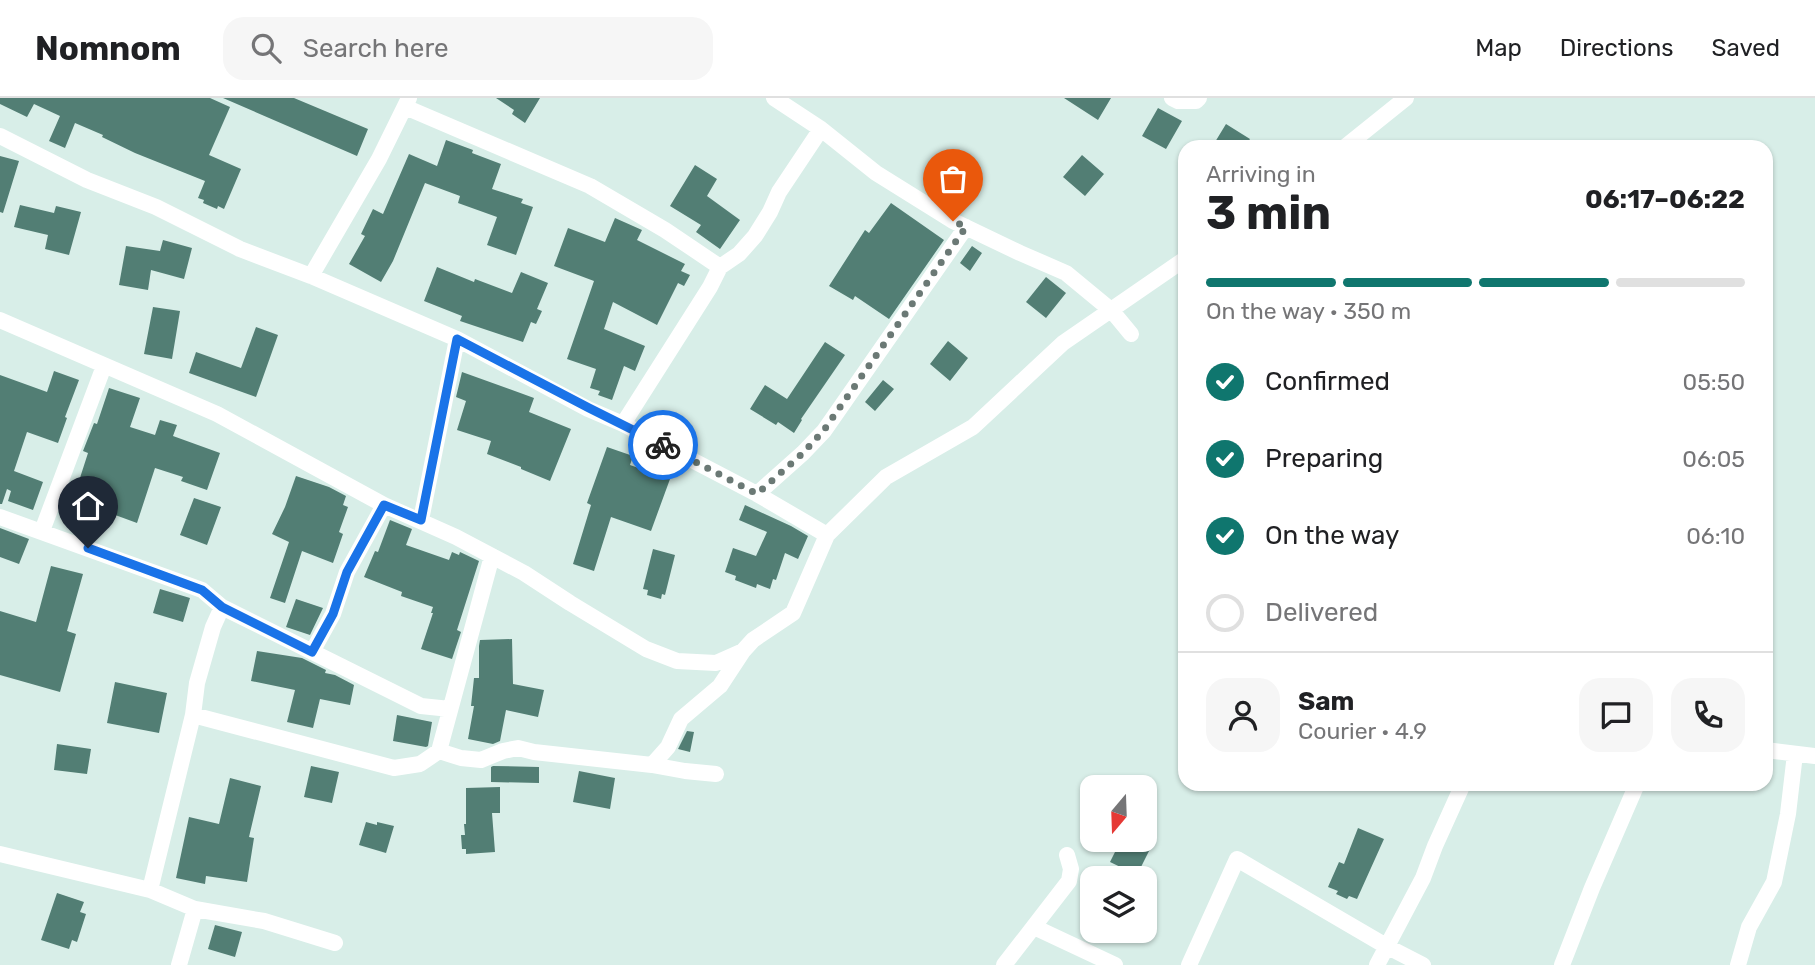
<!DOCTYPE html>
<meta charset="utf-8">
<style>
body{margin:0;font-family:Rubik,sans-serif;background:#f6f6f6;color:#202124;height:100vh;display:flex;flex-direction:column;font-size:26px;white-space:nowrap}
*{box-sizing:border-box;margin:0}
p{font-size:23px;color:#757577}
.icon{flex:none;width:38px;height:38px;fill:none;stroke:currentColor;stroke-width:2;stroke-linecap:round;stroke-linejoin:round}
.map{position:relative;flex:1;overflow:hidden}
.side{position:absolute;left:1178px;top:42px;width:595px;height:651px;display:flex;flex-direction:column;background:#fff;border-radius:21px;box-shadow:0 2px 5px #0004}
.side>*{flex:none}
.needle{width:46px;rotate:199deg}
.controls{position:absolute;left:1080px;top:677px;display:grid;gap:14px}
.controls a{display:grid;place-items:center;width:77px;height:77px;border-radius:14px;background:#fff;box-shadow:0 2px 5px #0004;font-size:35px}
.pin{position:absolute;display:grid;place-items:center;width:60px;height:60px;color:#fff;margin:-72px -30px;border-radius:50% 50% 50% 0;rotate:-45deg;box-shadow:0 0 7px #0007}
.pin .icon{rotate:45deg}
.courier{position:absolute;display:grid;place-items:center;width:70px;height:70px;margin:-35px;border:5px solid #1a73e8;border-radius:50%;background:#fff;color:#222;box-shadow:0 2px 9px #0007}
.summary em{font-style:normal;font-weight:700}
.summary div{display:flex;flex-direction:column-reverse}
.summary{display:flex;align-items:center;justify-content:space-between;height:119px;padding:0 28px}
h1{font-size:46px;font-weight:700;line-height:52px}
.bar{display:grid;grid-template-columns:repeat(4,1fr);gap:10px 7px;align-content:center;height:84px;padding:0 28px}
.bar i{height:9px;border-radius:5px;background:#e0e0e0}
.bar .current{background:#0f766e}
.bar p{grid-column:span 4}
.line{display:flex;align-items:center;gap:18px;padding:0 28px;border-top:2px solid #e0e0e0}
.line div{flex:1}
.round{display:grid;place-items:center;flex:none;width:74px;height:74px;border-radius:21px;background:#f6f6f6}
ol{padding:0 28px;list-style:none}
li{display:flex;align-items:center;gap:21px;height:77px}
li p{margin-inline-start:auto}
li .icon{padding:7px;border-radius:50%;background:#0f766e;color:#fff;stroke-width:4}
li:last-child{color:#757577}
li i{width:38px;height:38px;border:4px solid #e0e0e0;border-radius:50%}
header{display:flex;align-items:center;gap:42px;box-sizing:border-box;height:98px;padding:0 35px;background:#fff;border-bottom:2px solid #e0e0e0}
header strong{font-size:33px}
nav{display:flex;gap:38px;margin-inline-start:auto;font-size:24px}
.search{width:490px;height:63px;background:#f6f6f6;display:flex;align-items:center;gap:18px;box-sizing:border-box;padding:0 24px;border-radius:21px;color:#757577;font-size:26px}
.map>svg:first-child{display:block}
.building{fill:#527e74}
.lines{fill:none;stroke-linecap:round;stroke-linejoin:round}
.minor{stroke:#fff;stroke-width:16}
.done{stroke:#6b7975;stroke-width:7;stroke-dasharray:0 12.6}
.route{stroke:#1a73e8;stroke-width:9}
</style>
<header>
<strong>Nomnom</strong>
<div class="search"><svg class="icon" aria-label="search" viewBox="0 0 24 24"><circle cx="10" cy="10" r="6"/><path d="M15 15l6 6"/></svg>Search here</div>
<nav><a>Map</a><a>Directions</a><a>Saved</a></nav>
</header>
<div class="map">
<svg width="1815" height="867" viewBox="0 0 1815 867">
<rect width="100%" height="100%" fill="#d8eee8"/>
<path class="building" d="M0,0H210L230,9L209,57L241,71L224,111L218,108L217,111L203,105L204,102L198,100L205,83L135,55L102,39L103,37L75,25L65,50L49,43L60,18L34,6L27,19L0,6Z
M223,0H294L368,31L357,58Z
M496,0H540L525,25L512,16L514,12Z
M1064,0H1111L1098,22Z
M1158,10L1182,23L1166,51L1142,38Z
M1226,26L1250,41L1245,49H1212Z
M446,42L473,52L472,55L501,66L492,91L523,101L521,105L533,109L516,157L487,147L497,119L458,105L460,98L425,85L393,163L381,184L349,166L365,138L361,136L373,111L383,116L409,56L437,68Z
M1082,57L1104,76L1085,98L1063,79Z
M0,58L19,63L3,115L0,114Z
M695,67L717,81L707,98L740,122L720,151L696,134L701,127L670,108Z
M891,105L944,142L889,221L855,198L853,202L829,188L865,132L869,135Z
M20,107L54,115L56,108L81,114L69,157L45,151L48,137L14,129Z
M615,120L642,132L637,142L685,166L681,173L690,177L684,188L678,185L657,227L613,204L604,231L645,248L635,273L624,268L612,302L598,297L600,293L590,290L596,271L567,261L594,183L554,168L568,130L605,144Z
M163,142L192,150L184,181L151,172L148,192L119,187L126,148L160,153Z
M972,148L982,155L970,173L960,165Z
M437,169L474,184L475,181L512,195L521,174L548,185L537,211L542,213L536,226L531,224L523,244L460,223L462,218L424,203Z
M1046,179L1066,195L1046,220L1026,204Z
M153,209L180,213L172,261L144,256Z
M256,229L278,237L256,299L189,275L196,254L241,270Z
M948,243L968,260L950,283L930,266Z
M825,244L845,257L801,321L802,322L794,335L778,324L776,327L750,311L765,287L787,301Z
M54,273L79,282L65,319L67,320L58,345L27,334L14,373L43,384L33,412L8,403L11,393L7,391L2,406H0V277L47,294Z
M462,274L534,300L529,314L571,331L550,383L521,371V369L487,356L491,343L457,332L466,303L456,299Z
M883,282L894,291L875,313L865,304Z
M109,290L140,300L130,329L155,337L160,322L177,327L173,338L220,355L207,392L181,383L183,379L155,370L137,425L107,414L112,398L78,386L88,355L83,353L94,325L97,326Z
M607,349L633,358L630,367L670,381L651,433L611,419L594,473L573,466L591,407L587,405Z
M296,378L329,389L346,398L343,407L348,409L339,434L343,436L333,465L302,453L285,505L270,500L289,444L272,436L285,409Z
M194,400L221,409L207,447L180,437Z
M745,407L791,428L808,438L798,461L785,455L776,482L773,481L770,491L757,486L756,490L735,482L736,478L725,474L733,450L756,458L767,434L739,422Z
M390,422L412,431L406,447L449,462L452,454L459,457L460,454L479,463L457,532L461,534L452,561L421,551L433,515H431L433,509L401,498L402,494L364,479L375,453L378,454Z
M0,430L29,441L19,466L0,459Z
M653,451L675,457L665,497L662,496L661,501L647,497L648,492L643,491Z
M51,468L83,476L67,533L76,536L60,594L0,577V513L36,524Z
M160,491L190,500L183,524L153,515Z
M296,501L323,510L310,537L286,529Z
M512,541L513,586L544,592L538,619L506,612L500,643L493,646L468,641L474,608H471L474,580H479V548L480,542Z
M257,553L302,560L326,572L325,575L335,577L354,587L350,607L320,601L313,630L287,624L295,592L251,583Z
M115,584L167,595L159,635L107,625Z
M397,617L432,624L428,648L426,649L393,643Z
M687,633L694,634L690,654L678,651Z
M57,646L91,651L87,676L54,672Z
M311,668L339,674L332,705L304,699Z
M493,668L539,669V685L491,684V669Z
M579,673L615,680L610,711L573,704Z
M230,680L261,688L249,739L254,740L247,784L206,778L205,786L176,780L189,719L219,726Z
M500,689V715H492L495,754L466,756V751H462L461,737H465L464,726H466V690Z
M366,724L377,727V724L394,728L386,755L359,747Z
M1358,730L1384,741L1357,801L1349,798L1347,801L1336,796L1338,793L1328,789L1339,764L1344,766Z
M1121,742H1133L1150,751L1137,777L1110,764Z
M57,795L84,804L80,814L86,816L77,844L72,842L69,851L41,842Z
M215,827L242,834L235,859L208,851Z"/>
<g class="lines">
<path class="minor" d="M774,0L821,31L876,75L953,123L1020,155L1066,175L1112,213L1131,236
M1172,0L1178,3H1196L1199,0
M405,9L590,88L665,132L720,169
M0,38L87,82L156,109L240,151L311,178L457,241L588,311L623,326L757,396L827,437
M1345,49L1406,0
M311,178L379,61L409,0
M0,222L217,316L384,407L456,439L524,475L570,505L646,551L677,563L716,565L743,553
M623,326L710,189L720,169L739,156L755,138L770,114L779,94L821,31
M757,396L803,355L824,333L966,129
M0,419L202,492L222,509L421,608L450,611
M421,422L457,241
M42,433L104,268
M312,554L333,516L347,474L384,407
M193,617L394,670L420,666L439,653L461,660L481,662L503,653L518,650L534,654L652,667L685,673L716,676
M1766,652L1815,658
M439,653L492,458
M652,667L668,649L681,621L720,588L743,553L753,542L793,515L827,437L886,379L973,329L1063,245L1185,161
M0,756L150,792L195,811L264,823L335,845
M150,792L193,617L197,585L213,529L222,509
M1034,829L1115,867
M179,867L195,811
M1004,867L1069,783L1071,771L1067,757
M1189,867L1237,761L1386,848L1423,867
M1377,867L1423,780L1435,748L1463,686
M1562,867L1592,790L1637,686
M1738,867L1749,829L1774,784L1788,716L1795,656"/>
</g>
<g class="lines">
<path class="done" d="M663,347L757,396L803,355L824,332L966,129L953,123"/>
<path class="route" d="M88,450L202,492L222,509L312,554L333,516L347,474L384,407L421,422L457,241L589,310L663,347"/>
</g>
</svg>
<div class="controls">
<a><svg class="needle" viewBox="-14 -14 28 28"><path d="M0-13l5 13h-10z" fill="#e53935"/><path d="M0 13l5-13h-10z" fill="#757577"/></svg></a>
<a><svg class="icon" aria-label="layers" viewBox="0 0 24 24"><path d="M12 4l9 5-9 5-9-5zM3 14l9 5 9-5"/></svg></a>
</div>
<div class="pin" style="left:953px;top:123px;background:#ea580c"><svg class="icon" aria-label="bag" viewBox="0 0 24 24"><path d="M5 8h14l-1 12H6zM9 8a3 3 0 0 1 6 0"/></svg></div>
<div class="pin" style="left:88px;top:450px;background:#1f2937"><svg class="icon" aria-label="home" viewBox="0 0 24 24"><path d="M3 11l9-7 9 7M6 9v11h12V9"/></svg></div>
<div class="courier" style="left:663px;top:347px"><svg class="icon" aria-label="bike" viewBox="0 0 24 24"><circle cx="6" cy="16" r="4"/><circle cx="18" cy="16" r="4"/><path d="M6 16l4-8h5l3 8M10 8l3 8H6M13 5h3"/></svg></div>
<section class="side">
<div class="summary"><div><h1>3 min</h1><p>Arriving in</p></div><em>06:17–06:22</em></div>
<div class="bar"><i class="current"></i><i class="current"></i><i class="current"></i><i></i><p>On the way · 350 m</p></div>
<ol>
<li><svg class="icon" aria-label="check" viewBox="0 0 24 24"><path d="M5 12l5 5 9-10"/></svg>Confirmed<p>05:50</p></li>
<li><svg class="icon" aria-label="check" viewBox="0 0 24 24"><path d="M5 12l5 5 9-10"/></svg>Preparing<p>06:05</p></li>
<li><svg class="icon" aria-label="check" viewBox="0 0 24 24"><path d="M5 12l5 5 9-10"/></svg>On the way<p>06:10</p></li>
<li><i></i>Delivered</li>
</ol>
<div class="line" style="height:126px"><a class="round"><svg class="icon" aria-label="person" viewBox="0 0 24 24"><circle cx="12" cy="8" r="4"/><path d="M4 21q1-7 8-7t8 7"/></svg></a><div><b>Sam</b><p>Courier · 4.9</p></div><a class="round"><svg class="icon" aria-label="chat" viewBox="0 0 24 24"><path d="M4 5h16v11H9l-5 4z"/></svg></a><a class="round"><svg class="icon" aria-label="phone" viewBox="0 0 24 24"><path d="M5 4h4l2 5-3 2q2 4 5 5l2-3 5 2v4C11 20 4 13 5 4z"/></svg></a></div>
</section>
</div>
